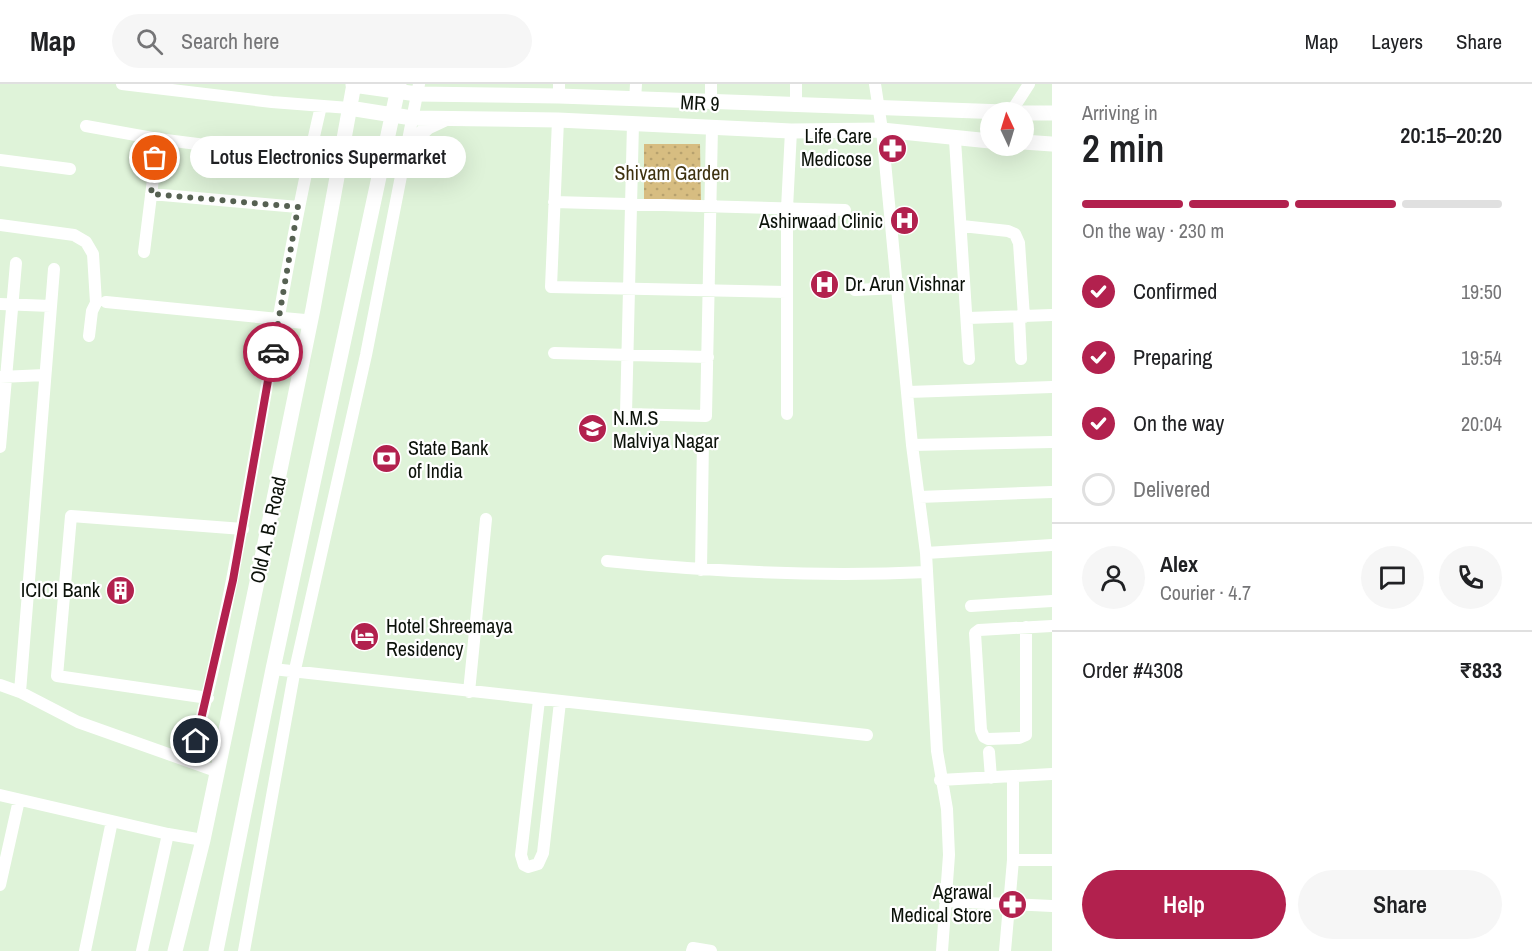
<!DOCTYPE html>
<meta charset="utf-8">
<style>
body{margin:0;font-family:"Archivo Narrow",sans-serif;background:#f6f6f6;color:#202124;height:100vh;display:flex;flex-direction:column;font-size:22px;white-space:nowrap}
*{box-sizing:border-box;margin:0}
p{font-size:20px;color:#757577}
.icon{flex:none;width:33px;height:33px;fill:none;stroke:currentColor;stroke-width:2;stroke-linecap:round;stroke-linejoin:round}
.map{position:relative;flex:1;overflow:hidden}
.drawer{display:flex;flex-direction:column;background:#fff;width:480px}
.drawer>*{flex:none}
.needle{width:39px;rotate:356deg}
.buttons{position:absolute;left:980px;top:18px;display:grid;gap:12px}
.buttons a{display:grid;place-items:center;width:54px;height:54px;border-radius:50%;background:#fff;box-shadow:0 6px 24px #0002;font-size:30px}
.pin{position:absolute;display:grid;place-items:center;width:51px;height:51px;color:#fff;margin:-26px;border:3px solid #fff;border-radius:50%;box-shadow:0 2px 6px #0007}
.courier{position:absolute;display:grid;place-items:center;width:60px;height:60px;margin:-30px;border:4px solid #b2214e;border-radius:50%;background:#fff;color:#222;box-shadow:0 2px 8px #0007}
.bubble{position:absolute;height:42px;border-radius:21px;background:#fff;box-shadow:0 6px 24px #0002;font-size:20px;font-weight:600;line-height:42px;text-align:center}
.summary em{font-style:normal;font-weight:600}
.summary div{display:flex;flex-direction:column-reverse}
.summary{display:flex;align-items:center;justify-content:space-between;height:102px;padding:0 30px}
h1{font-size:39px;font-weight:600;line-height:45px}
.bar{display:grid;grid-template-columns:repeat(4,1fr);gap:9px 6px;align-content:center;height:72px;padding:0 30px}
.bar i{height:8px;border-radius:4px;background:#e0e0e0}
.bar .selected{background:#b2214e}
.bar p{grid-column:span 4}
.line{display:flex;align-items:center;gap:15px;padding:0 30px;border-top:2px solid #e0e0e0}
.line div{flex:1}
.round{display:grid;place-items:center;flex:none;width:63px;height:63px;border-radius:32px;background:#f6f6f6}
ol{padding:0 30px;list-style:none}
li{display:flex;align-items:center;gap:18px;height:66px}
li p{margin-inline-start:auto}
li .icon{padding:6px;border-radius:50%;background:#b2214e;color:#fff;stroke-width:4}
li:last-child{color:#757577}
li i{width:33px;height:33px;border:3px solid #e0e0e0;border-radius:50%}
.button{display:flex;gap:12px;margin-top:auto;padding:12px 30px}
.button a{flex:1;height:69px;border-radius:36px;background:#b2214e;color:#fff;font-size:24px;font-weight:600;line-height:69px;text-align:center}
.button a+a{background:#f6f6f6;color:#202124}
header{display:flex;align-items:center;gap:36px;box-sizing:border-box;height:84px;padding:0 30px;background:#fff;border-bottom:2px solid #e0e0e0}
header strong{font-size:28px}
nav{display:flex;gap:33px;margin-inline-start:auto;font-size:21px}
.search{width:420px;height:54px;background:#f6f6f6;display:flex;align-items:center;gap:15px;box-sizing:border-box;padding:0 21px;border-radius:33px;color:#757577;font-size:22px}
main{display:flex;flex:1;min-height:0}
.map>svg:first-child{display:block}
.park{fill:url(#park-dots)}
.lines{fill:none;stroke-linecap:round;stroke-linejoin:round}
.minor{stroke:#fff;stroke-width:12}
.major{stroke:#fff;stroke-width:15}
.done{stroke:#566152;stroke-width:6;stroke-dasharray:0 10.8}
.route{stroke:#b2214e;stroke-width:8}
.labels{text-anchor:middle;stroke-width:4.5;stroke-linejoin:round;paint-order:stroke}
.street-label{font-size:20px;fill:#0c120a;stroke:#fff}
.poi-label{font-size:20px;fill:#0c120a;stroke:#fff;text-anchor:end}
.park-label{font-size:20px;fill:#3e310f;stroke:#fff}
</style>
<header>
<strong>Map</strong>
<div class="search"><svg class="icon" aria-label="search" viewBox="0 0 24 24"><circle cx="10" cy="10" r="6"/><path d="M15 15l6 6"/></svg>Search here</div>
<nav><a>Map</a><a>Layers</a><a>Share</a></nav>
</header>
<main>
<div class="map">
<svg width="1052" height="867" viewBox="0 0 1052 867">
<defs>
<pattern id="park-dots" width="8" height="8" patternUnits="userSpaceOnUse" patternTransform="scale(1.5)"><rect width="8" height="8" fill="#d7bd81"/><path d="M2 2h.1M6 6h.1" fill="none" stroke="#b7a16e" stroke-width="1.8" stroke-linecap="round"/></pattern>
</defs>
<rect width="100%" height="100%" fill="#dff3d9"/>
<path class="park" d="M644,60H700L701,118H644Z"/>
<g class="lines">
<path class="minor" d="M122,0L272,18L349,24
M796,0V22
M875,0L882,46L912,361L926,469L937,667L947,725L949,771L942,867
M559,12V0
M635,16L636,0
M711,19V0
M1011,28L1029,0
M558,36L551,203L787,208
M633,39L626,330L706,332L712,43
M86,42L158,55L309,74
M955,56L969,275
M0,76L70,85
M151,110L298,123
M554,118L845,126
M0,141L74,151L86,158L93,170L96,219L92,227L89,252
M962,142L1008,147L1015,150L1019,159L1024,233
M144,168L158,55
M855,206L897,204
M106,218L278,235
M0,220L51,222
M1019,233L1021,275
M968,234L1052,231
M554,269L708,273
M0,293L45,291
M908,308L1052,303
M787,330V124L791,47
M912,361L1052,358
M0,363L16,179
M919,413L1052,408
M926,469L1052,461
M607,477C714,488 820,493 927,488
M701,486L703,356
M971,522L1052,517
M1026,543V651L1019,654L988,655L984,653L981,646L975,549L979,546L1052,542
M273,585L867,651
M0,601L20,608L78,638L216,687
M20,608L54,185
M469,608L486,435
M208,614L57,592L71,432L243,445
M539,616L521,771L524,781L528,783L538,780L543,769L560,618
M989,668L991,694
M190,678C249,462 270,239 321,22
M940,696L1052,690
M0,711L168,750
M1013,776H1052
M0,801L19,716
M945,817L1052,822
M85,867L112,737
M142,867L168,750L203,756
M244,867L294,590L366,271L419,0
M692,867L693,864L711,867
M1005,867L1013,776V694"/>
<path class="major" d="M353,1L417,10L559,12L1004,28
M349,24L412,34L558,36L791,47L882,46L990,57
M1023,29H1052
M1023,58L1052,60
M406,63L428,43L445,35
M278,235L310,238
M175,867L203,756L257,498L313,225L354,0
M216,867L273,585L399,0"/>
</g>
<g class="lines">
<path class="done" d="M155,74L151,110L298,123L273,268"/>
<path class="route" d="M196,657L233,496L273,268"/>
</g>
<defs>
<symbol id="pharmacy-disc" viewBox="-11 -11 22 22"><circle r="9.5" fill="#b2214e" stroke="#fff"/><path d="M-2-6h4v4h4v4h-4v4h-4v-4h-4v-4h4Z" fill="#fff"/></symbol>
<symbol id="hospital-disc" viewBox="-11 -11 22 22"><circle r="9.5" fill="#b2214e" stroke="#fff"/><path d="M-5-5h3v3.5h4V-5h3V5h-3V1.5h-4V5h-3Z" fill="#fff"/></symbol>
<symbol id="school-disc" viewBox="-11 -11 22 22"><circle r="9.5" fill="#b2214e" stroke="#fff"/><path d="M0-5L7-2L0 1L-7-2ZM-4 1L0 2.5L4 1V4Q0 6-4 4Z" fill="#fff"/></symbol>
<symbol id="bank-disc" viewBox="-11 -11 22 22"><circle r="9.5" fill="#b2214e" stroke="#fff"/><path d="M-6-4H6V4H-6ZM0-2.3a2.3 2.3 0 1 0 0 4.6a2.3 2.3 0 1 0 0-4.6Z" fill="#fff"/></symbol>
<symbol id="building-disc" viewBox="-11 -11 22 22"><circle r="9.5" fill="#b2214e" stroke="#fff"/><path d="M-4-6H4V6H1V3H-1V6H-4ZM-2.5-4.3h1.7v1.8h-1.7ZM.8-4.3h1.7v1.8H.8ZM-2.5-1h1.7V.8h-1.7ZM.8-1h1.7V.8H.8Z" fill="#fff"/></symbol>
<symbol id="hotel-disc" viewBox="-11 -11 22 22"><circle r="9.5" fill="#b2214e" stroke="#fff"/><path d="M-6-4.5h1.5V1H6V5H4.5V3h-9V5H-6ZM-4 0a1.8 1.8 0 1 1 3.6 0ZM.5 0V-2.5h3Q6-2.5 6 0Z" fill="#fff"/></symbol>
</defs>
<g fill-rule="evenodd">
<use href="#pharmacy-disc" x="876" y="48" width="33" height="33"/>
<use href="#hospital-disc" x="888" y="120" width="33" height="33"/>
<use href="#hospital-disc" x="808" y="184" width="33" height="33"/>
<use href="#school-disc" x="576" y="328" width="33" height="33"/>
<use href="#bank-disc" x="370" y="358" width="33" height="33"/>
<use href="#building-disc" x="104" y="490" width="33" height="33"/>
<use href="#hotel-disc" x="348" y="536" width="33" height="33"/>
<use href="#pharmacy-disc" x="996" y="804" width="33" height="33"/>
</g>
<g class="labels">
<g class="street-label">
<text transform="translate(700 19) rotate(3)" y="7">MR 9</text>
<text transform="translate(268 446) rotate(-78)" y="7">Old A. B. Road</text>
</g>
<g class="poi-label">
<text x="872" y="59">Life Care<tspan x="872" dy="23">Medicose</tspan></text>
<text x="883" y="144">Ashirwaad Clinic</text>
<text x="845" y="207" text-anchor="start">Dr. Arun Vishnar</text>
<text x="613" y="341" text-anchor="start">N.M.S<tspan x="613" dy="23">Malviya Nagar</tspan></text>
<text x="408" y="371" text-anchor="start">State Bank<tspan x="408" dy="23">of India</tspan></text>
<text x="100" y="513">ICICI Bank</text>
<text x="386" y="549" text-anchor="start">Hotel Shreemaya<tspan x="386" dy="23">Residency</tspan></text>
<text x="992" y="815">Agrawal<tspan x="992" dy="23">Medical Store</tspan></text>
</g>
<g class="park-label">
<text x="672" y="96">Shivam Garden</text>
</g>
</g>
</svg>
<div class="buttons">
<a><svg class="needle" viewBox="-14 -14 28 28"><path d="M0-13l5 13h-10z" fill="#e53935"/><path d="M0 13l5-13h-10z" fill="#757577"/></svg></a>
</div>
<div class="pin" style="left:155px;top:74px;background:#ea580c"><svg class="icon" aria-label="bag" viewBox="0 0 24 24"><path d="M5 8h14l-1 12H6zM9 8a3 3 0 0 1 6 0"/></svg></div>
<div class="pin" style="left:196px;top:657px;background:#1f2937"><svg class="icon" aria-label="home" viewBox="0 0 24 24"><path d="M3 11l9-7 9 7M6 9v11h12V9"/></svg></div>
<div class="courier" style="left:273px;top:268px"><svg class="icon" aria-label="car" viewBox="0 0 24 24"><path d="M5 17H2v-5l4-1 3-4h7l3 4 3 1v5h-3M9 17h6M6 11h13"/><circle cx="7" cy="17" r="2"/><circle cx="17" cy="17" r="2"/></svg></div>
<div class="bubble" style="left:190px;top:52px;width:276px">Lotus Electronics Supermarket</div>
</div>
<section class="drawer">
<div class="summary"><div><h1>2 min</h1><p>Arriving in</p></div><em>20:15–20:20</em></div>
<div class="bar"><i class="selected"></i><i class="selected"></i><i class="selected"></i><i></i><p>On the way · 230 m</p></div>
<ol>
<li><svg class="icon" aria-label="check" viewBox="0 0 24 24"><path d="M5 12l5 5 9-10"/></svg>Confirmed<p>19:50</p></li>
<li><svg class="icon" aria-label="check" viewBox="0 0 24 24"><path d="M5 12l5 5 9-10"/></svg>Preparing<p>19:54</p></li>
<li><svg class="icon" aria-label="check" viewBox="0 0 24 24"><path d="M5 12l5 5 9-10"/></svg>On the way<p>20:04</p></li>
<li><i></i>Delivered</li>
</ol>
<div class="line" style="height:108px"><a class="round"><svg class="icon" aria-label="person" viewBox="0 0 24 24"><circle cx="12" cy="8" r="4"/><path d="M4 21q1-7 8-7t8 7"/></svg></a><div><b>Alex</b><p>Courier · 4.7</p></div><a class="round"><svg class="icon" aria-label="chat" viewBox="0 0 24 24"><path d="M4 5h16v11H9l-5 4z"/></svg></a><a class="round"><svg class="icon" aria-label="phone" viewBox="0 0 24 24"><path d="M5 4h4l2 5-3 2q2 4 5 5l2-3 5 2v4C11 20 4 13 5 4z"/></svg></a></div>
<div class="line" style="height:78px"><div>Order #4308</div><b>₹833</b></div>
<div class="button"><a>Help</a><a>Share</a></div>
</section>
</main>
